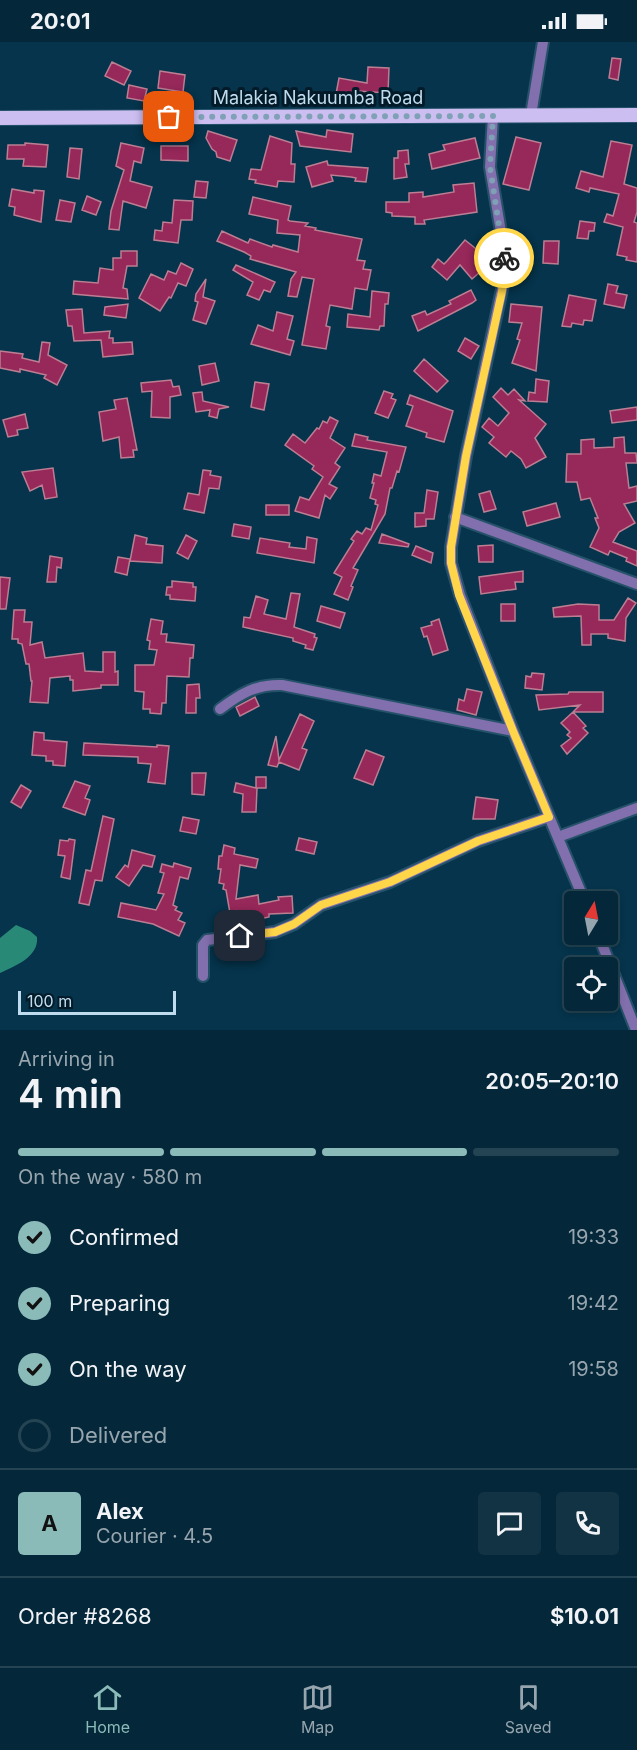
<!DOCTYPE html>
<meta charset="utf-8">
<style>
body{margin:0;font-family:Inter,sans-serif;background:#123344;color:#f1f3f6;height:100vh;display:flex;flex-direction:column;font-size:22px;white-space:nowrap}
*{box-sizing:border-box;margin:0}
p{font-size:20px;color:#97a5ae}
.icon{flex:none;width:33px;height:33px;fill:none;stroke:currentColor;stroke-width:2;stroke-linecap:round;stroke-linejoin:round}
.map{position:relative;height:988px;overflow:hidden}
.side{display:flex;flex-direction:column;background:#042739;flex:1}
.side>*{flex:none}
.needle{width:39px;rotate:10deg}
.fabs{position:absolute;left:564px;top:849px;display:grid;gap:12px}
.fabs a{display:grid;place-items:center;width:54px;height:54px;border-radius:6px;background:#042739;box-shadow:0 3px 9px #0003,0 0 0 2px #254453;font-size:30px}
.scale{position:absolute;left:18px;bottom:15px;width:158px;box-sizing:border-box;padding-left:6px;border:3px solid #bfdbee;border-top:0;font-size:16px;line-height:21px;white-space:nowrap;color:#bfdbee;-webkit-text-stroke:4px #031a28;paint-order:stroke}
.pin{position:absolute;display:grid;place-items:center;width:51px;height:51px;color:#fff;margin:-26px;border-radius:12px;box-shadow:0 3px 9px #0006}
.courier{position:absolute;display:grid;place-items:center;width:60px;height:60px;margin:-30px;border:4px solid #ffd54a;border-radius:50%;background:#fff;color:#222;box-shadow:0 2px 8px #0007}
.head em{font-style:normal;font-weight:600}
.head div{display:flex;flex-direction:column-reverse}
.head{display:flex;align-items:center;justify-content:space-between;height:102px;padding:0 18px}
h1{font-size:39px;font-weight:600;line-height:45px}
.bar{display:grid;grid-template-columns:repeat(4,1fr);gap:9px 6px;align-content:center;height:72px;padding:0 18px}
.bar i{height:8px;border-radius:4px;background:#254453}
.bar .active{background:#8bbbb9}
.bar p{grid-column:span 4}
.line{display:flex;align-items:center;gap:15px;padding:0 18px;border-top:2px solid #254453}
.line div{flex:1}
.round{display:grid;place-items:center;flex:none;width:63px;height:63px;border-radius:6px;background:#123344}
ol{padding:0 18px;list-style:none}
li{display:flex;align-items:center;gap:18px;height:66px}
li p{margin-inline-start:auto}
li .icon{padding:6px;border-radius:50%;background:#8bbbb9;color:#111;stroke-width:4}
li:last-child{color:#97a5ae}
li i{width:33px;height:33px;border:3px solid #254453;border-radius:50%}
.status{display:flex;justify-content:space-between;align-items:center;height:42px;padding:0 30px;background:#042739;direction:ltr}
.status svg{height:16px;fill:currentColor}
.tab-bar{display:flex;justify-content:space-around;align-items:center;height:84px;border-top:2px solid #254453;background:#042739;font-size:16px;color:#97a5ae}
.tab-bar a{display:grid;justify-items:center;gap:3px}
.tab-bar .active{color:#8bbbb9}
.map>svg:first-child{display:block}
.water{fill:#298977}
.building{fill:#97285a;stroke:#bb7e93;stroke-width:1.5}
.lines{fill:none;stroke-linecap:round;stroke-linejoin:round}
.minor-casing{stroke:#265269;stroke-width:14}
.major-casing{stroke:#265269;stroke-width:16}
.minor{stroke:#826fad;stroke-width:10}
.major{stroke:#ccbef1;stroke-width:14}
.done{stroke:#7ea1b5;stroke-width:6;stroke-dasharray:0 10.8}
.route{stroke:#ffd54a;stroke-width:8}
.labels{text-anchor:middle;stroke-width:6;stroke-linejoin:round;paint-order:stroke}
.street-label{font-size:18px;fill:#bfdbee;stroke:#031a28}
</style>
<div class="status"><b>20:01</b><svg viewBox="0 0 49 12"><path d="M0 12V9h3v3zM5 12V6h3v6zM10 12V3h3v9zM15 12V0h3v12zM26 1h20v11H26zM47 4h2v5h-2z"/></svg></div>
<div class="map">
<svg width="637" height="988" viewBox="0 0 637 988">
<rect width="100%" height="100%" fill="#05344c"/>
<path class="water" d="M16,883L30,889L37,895C39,915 15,924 0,931V896Z"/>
<path class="building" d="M612,16L621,17L618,38L609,36Z
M112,20L131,29L124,43L105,34Z
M368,25L389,26L388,51L357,49L356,56L336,52L339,36L367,41Z
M160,29L185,33L183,50L158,46Z
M129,43L147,47L144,59L127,56Z
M327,88L353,92L351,110L300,104L296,89L326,95Z
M208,89L237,98L230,119L217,115L216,110L212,107L206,96Z
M270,94L292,101L291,122H295L294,140L278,139L277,145L255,141L256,138L249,137L251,127L261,128Z
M516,95L541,101L529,148L503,142Z
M475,96L480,116L432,127L429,112L445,108L443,103Z
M611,99L632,103L624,142L637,146V170L634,180L637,181V220L626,218L627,215L617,213L623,185L604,180L607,172L613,174L619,152L590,146L589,150L576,146L581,129L603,135Z
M25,101L48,103L46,125L23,124L24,117H7L8,103H25Z
M121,101L144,106L141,121L134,119L130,139L152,145L146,166L123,159L119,188L109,187L111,169L124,128L116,124Z
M161,104H188V119L161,118Z
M70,106L82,107L79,137L67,135Z
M408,108L409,122H405L407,135L394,137V116H398V109Z
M327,119L328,123L368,126L366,140L355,139L356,136L351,135L331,133L333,139L312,145L306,125Z
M196,139L208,140L206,156L194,155Z
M474,141L477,170L424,178L425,182H415V175L392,174V171L386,170V160H409V151L423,150V155L454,150L453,143Z
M12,147L34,151V148L44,149L41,180L14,173L15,165L9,164Z
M87,154L101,160L96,173L82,168Z
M253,155L291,164L288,178L290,179L308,181L305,184L316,186L315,188L362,197L357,218L365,219L363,227L371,228L367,248L355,246L352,267L330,263L326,284L330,285L326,307L302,303L314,237L302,235L297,255L288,254L291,237L296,230L250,217L251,214L244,210L217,199L222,189L248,201L250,197L272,205L273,203L298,210L300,193L277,191L278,178L249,172Z
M60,158L75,161L71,180L56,178Z
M174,158L193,159L192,178H181L178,201L154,198L155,188L162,189L163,180L172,181Z
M580,179L595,181L594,189H589L588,197L577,196Z
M465,198L480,210L477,213L487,224L472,237L460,223L447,238L432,225L438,217L444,222L447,219Z
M544,199H559L558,222L543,221Z
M121,209H137V224H127L123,246L127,247L128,257L73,252L74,239L98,241L100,226L113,228V216H121Z
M181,221L193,227L186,244L178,241L171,256L169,255L160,269L139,256L151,232L164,238L168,229L176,232Z
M236,223L275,240L270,250L264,248L259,258L247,253L253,240L233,228Z
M206,237L203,255L215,259L206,282L193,278L198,260L195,259L196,252Z
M608,242L618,244L616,251L627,253L624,266L604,262Z
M471,248L476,258L472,261L418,289L412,274L425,269L427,273L451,262L449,259Z
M372,249L389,251L388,262H385L384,284H380L379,288L347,285L348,272L370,275Z
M569,253L596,258L592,279L584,278L583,283L572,281L571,285L562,284Z
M128,262L126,276L104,273L105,265Z
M511,262L542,265L536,329L512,321L520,298L517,297L522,281L509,280Z
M82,267L84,291L110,289L109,296H113V301L132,300L133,312L103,315L101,298L74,299L72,284H68L66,268Z
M277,270L293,274L287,297L294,299L290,313L251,302L258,283L273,289Z
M465,296L479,304L471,317L458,309Z
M42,300L50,301L48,313L67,323L57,343L44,336L46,333L20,327V330L0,326V309L23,312L22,316L39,320Z
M424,317L448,339L437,350L414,329Z
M215,321L219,339L202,343L199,324Z
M536,337L549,339L547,360L528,359L529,350L535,351Z
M171,338L173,345L179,344L181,353L170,355V376L151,375L152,349L142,350L141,341Z
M255,340L269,342L264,368L251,365Z
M501,346L508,353L514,347L525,359L519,358L546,382L535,396L546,415L526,426L521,417L511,409L506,415L489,401L494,395L482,385L489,376L498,384L509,371L493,355Z
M384,349L393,352L391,356L396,358L388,376L375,371Z
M202,350L203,359L229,365L219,367L217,376L209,374L210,368L196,370L193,351Z
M410,353L453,369L444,400L426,395L427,391L406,384L413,364L407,362Z
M127,356L137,408H133L134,415L121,416L119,395L103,399L99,370L116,367L114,358Z
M637,365V378L612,381L610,369Z
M25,372L28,386L17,388L18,393L8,395L3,378Z
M330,375L338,379L330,396L345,406L335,421L340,425L329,442L337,446L330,457L325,453L319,476L295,469L300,455L309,458L323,435L312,427L314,424L285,403L293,392L305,401L317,386L319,387L323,379L327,381Z
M355,392L368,395L367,398L406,405L399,430L397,429L392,446H390L385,472L353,526L358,528L351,544L353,545L348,558L334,552L342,535L334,531L354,499L351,497L357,489L362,492L366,486L371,488L378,463L375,462L376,458L370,456L374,441H372L374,432L381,434L387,410L352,404Z
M624,395L625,411H636L637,421H626L629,446L637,444V459L624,462L635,481L619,490L613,500L637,509V524L626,519L627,516L610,509L608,513L590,505L599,486L595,476H598L590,456L581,458L577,440H566L567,412H581V398L594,397V406L614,405V396Z
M53,426L57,455L45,457L42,443L30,449L22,430Z
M203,428L211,429L210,433L221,435L219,447L209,446L204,471L184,467L188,451L199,453Z
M427,448L438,450L434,477H426V484L415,485V471H424Z
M490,449L496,467L484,470L479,452Z
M556,461L560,475L527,484L523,470Z
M266,463H289V473H266Z
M234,482L251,485L249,497L232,494Z
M382,492L409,502L408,505L379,501Z
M135,493L147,496L146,502L163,504L162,521L130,519Z
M186,493L197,499L188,517L177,511Z
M307,495L317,497L314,521L257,511L260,496L290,501L289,505L306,507Z
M493,503V520H479L478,504Z
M416,504L433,511L431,521L412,513Z
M50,514L62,516L61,526L57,525L56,540H47Z
M118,515L130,517L127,533L115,530Z
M523,529V540H515L516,547L481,552L479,535Z
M0,535L10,536L6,567H0Z
M172,539L193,541V545H196L195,559L170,557V553H166L167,545H172Z
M291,551L300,552L294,585L315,592L314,595L317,596L313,608L305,606L306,603L293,599V596L243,585L244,575L250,576L256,554L268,558L264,572L286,577Z
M628,556L636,561L626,576L625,599L608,596V592H591V603H582L581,574L554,575L553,566L578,562L599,563V578H614Z
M501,562H515V579H501Z
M321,564L345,571L340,586L317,579Z
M14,568H25L24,580H32L30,603L42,600L45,616L83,611L85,629L103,630V610H115V630L118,629V643H101V646L73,649V638H70V634L50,636L48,661L30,660L32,639H31L29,622H26L22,602L18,601V597H12Z
M151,577L163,579L161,592H167L166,600L194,603L193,616H190L189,635L167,634L166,661H162L161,672L150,671V667H143L144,650L135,649V623H154L157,608L149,607L150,599L147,598Z
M439,577L448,608L433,613L427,594L424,595L421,586L432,583L431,580Z
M532,631L544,632L542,648L525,646L526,634L531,635Z
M199,642L200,656H196V671H186L187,643Z
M467,647L482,650L476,673L457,668L459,657L464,659Z
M569,650H603V670H573L580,663L539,668L536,653L568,652Z
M255,655L259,664L240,674L236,665Z
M573,670L586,684L583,686L588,691L567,712L561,704L571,696L567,693L570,690L561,681Z
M300,672L314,679L302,706L307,708L299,728L279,720L277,725L268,723L276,694L279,718Z
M34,690L44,691V698L67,700L65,724L53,723V719H46V714L32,713Z
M84,701L157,705V703L169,704L165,742L148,740L151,722L138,721V715L83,713Z
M366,708L384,715L373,743L354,736Z
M192,731H206L204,753L192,752Z
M256,735H266V746H257L256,770H242L243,752L234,750L236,741L256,746Z
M75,739L90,744L85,756L90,758L85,773L63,765Z
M21,743L31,749L21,766L11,760Z
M476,755L498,758L495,777H473Z
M103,774L114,777L102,839L95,838L89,863L79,861L86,828L91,829Z
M183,775L199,778L196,792L180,789Z
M299,796L317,800L314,812L296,808Z
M69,797L75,798L70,837L61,835L65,814L58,813L60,798L68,799Z
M224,803L235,806L234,812L258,817L256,826L240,823L236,857L258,853L259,862L279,858L278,855L292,854L293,871L269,872V875L255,878L253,869L236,872L235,868L234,877H231L226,848L223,847L224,842L219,841L221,827H218L219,814H222Z
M132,808L155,814L152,825L143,823L129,844L116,835L125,823L128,825Z
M174,821L191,826L188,837L180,835L173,863L177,865L175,868L182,871L178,878L185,881L179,894L153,882L118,875L121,861L156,868L164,852L158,851L164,831L160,830L162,822L173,825Z"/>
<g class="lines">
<defs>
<path id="minor" d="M531,73L543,0
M493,74L490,125L504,208V238L466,414L451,505V521L460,553L513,689L585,860
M455,475L637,542
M220,667C240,652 256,642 282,643L513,689
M558,795L637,766
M598,892L636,988
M203,934V903L207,898L275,890L294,882L321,863L390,840L478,799L549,775"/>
<path id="major" d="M0,76L637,73"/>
</defs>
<use href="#minor" class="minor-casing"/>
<use href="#major" class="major-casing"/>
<use href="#minor" class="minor"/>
<use href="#major" class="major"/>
</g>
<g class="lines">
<path class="done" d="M169,75L493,74L490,125L504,216"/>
<path class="route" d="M240,894L275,890L294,882L321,863L390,840L478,799L549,775L513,689L459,553L451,521V505L466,414L501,254L504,238V216"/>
</g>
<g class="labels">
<g class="street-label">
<text x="318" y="62">Malakia Nakuumba Road</text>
</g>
</g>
</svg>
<div class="fabs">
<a><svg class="needle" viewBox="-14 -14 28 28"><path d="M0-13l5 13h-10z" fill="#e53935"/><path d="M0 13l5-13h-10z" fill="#97a5ae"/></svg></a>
<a><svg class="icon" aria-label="locate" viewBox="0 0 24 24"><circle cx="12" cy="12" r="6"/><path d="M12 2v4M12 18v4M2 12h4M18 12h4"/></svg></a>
</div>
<div class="scale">100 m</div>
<div class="pin" style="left:169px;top:75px;background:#ea580c"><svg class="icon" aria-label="bag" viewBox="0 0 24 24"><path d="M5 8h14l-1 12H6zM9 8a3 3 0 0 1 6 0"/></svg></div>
<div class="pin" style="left:240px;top:894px;background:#1f2937"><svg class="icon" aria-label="home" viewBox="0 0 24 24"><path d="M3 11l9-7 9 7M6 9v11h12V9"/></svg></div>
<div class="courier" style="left:504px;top:216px"><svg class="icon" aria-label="bike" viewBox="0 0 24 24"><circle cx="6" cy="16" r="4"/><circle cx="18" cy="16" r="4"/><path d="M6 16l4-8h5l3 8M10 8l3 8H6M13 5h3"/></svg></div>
</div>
<section class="side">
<div class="head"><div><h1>4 min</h1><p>Arriving in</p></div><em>20:05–20:10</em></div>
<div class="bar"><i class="active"></i><i class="active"></i><i class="active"></i><i></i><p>On the way · 580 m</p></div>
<ol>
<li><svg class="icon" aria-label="check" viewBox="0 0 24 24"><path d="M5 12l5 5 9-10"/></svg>Confirmed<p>19:33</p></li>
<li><svg class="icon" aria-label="check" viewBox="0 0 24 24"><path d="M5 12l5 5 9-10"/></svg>Preparing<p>19:42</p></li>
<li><svg class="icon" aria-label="check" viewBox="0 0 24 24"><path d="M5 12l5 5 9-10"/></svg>On the way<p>19:58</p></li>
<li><i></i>Delivered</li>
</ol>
<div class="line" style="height:108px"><b class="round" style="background:#8bbbb9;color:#111">A</b><div><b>Alex</b><p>Courier · 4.5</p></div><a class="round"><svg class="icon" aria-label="chat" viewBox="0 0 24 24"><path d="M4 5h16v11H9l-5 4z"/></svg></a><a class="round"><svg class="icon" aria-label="phone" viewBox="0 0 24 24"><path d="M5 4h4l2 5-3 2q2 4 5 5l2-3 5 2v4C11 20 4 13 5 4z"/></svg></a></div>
<div class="line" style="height:78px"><div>Order #8268</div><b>$10.01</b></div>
</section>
<nav class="tab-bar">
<a class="active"><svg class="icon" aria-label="home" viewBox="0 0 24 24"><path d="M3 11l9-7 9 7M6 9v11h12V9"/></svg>Home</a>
<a><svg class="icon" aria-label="map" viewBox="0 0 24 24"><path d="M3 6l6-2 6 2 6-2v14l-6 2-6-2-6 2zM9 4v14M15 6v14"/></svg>Map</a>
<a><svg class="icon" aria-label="saved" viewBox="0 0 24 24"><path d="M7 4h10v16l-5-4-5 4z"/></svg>Saved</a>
</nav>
